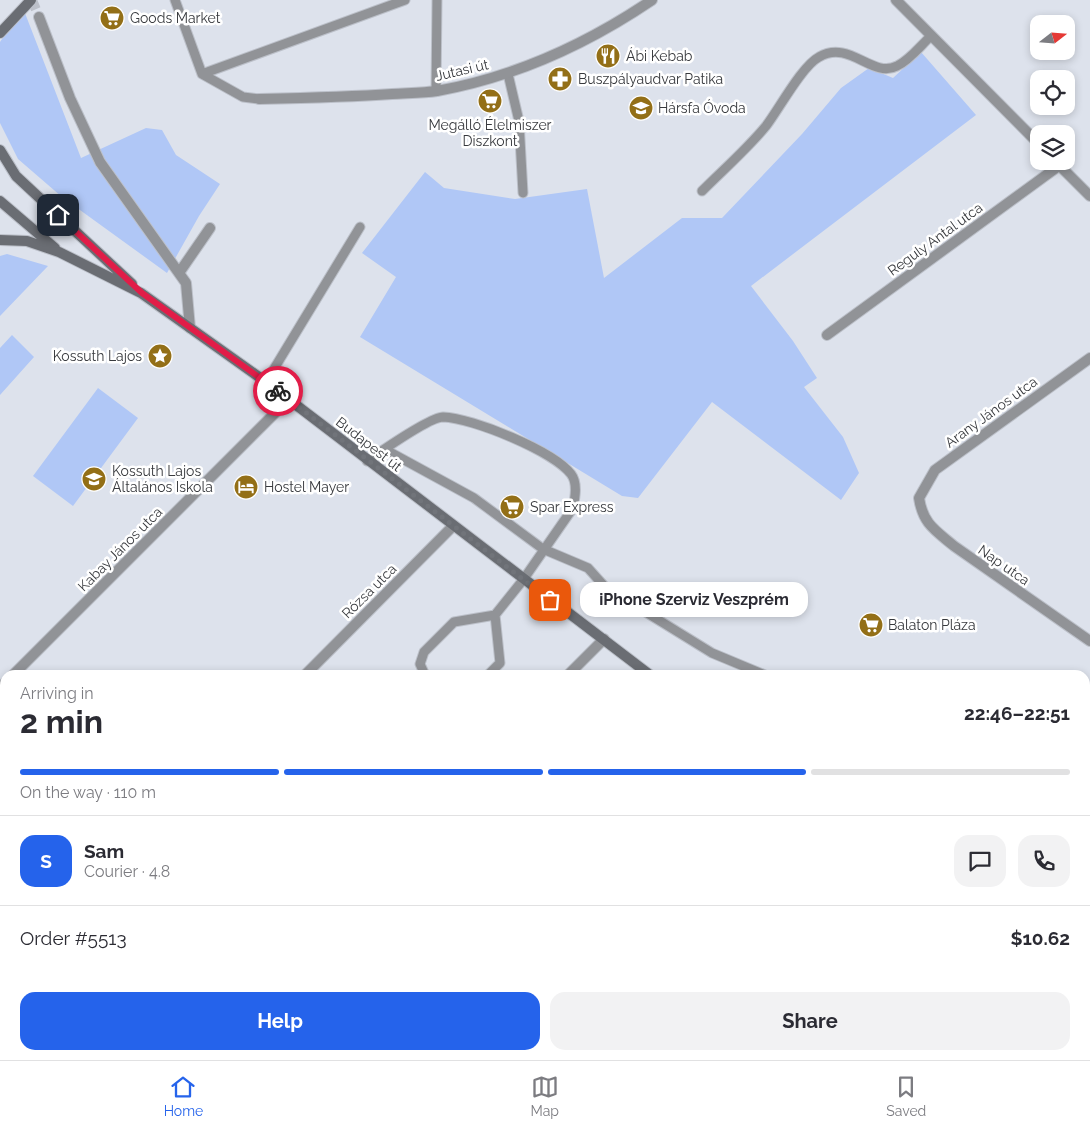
<!DOCTYPE html>
<meta charset="utf-8">
<style>
body{margin:0;font-family:Raleway,sans-serif;background:#f2f2f3;color:#2b2b33;height:100vh;display:flex;flex-direction:column;font-size:19px;white-space:nowrap}
*{box-sizing:border-box;margin:0}
p{font-size:16px;color:#7c7c81}
.icon{flex:none;width:28px;height:28px;fill:none;stroke:currentColor;stroke-width:2;stroke-linecap:round;stroke-linejoin:round}
.map{position:relative;flex:1;overflow:hidden}
.drawer{position:absolute;left:0px;top:670px;width:1090px;height:390px;display:flex;flex-direction:column;background:#fff;border-radius:15px 15px 0 0;box-shadow:0 2px 8px #0003}
.drawer>*{flex:none}
.needle{width:32px;rotate:73deg}
.tools{position:absolute;left:1030px;top:15px;display:grid;gap:10px}
.tools a{display:grid;place-items:center;width:45px;height:45px;border-radius:10px;background:#fff;box-shadow:0 2px 8px #0003;font-size:25px}
.pin{position:absolute;display:grid;place-items:center;width:42px;height:42px;color:#fff;margin:-21px;border-radius:10px;box-shadow:0 2px 8px #0006}
.courier{position:absolute;display:grid;place-items:center;width:50px;height:50px;margin:-25px;border:4px solid #e11d48;border-radius:50%;background:#fff;color:#222;box-shadow:0 1px 6px #0007}
.bubble{position:absolute;height:35px;border-radius:15px;background:#fff;box-shadow:0 2px 8px #0003;font-size:16px;font-weight:700;line-height:35px;text-align:center}
.summary em{font-style:normal;font-weight:700}
.summary div{display:flex;flex-direction:column-reverse}
.summary{display:flex;align-items:center;justify-content:space-between;height:85px;padding:0 20px}
h1{font-size:32px;font-weight:700;line-height:38px}
.bar{display:grid;grid-template-columns:repeat(4,1fr);gap:8px 5px;align-content:center;height:60px;padding:0 20px}
.bar i{height:6px;border-radius:4px;background:#e1e1e2}
.bar .current{background:#2563eb}
.bar p{grid-column:span 4}
.line{display:flex;align-items:center;gap:12px;padding:0 20px;border-top:1px solid #e1e1e2}
.line div{flex:1}
.round{display:grid;place-items:center;flex:none;width:52px;height:52px;border-radius:15px;background:#f2f2f3}
.button{display:flex;gap:10px;margin-top:auto;padding:10px 20px}
.button a{flex:1;height:58px;border-radius:15px;background:#2563eb;color:#fff;font-size:20px;font-weight:700;line-height:58px;text-align:center}
.button a+a{background:#f2f2f3;color:#2b2b33}
.dock{display:flex;justify-content:space-around;align-items:center;height:70px;border-top:1px solid #e1e1e2;background:#fff;font-size:14px;color:#7c7c81}
.dock a{display:grid;justify-items:center;gap:2px}
.dock .current{color:#2563eb}
.map>svg:first-child{display:block}
.green{fill:#b0c7f6}
.lines{fill:none;stroke-linecap:round;stroke-linejoin:round}
.street-tunnel{stroke:#bcc0c9;stroke-width:10;stroke-dasharray:10 5;stroke-linecap:butt}
.lane-casing{stroke:#bcc0c9;stroke-width:11}
.street-casing{stroke:#bcc0c9;stroke-width:12}
.secondary-casing{stroke:#bcc0c9;stroke-width:12}
.lane{stroke:#919397;stroke-width:9}
.street{stroke:#919397;stroke-width:10}
.secondary{stroke:#6a6d73;stroke-width:10}
.done{stroke:#71747a;stroke-width:5;stroke-dasharray:0 9}
.route{stroke:#e11d48;stroke-width:6}
.labels{text-anchor:middle;stroke-width:5;stroke-linejoin:round;paint-order:stroke}
.poi-label{font-size:14px;fill:#37393d;stroke:#fff;text-anchor:start}
.street-label{font-size:14px;fill:#37393d;stroke:#fff}
</style>
<div class="map">
<svg width="1090" height="1060" viewBox="0 0 1090 1060">
<rect width="100%" height="100%" fill="#dde2ec"/>
<path class="green" d="M23,8L81,158L146,128L162,130L176,155L220,184L199,216L167,273L62,197L18,159L0,123V42Z
M921,52L976,115L751,286L793,341L817,378L804,387L843,437L859,473L841,500L712,402L638,498L622,496L360,337L396,277L362,253L425,172L444,188L515,199L587,189L604,278L682,218H722L802,134L841,88L869,68L893,78Z
M7,254L48,266L0,316V256Z
M12,335L34,357L0,395V348Z
M98,388L138,418L73,506L33,476Z"/>
<g class="lines">
<path class="street-tunnel" d="M32,0L39,17"/>
<defs>
<path id="lane" d="M175,0L202,74L243,97L259,99
M202,74L405,0
M508,74L519,121L523,193
M436,91L437,0
M702,191C723,170 747,149 766,126C779,109 802,66 819,57C850,39 872,79 897,66C910,60 921,45 931,36
M266,382L360,227
M386,450L474,498L543,549L588,568L605,587L712,653L765,675
M367,461C380,452 430,417 443,417C473,418 553,451 571,474C578,483 575,498 573,508L523,580L495,615L454,622L424,652L420,664L425,675
M488,675L500,663L495,615
M55,1060L64,1055"/>
<path id="street" d="M896,0L1039,144
M39,17L70,98L100,162L186,283L190,328
M259,99C304,98 348,97 392,94C407,93 423,93 437,91C515,77 587,44 652,0
M1056,162L1090,196
M179,273L210,228
M827,335L1060,165
M1090,358L935,470L919,498C923,524 935,530 954,546L1090,641
M13,675L289,399
M305,675L453,526
M568,675L604,639
M0,688L5,683
M0,879L5,887
M0,965L5,962
M106,1055L109,1060
M634,1055L640,1060
M184,1060L189,1055
M613,1060L617,1055"/>
<path id="secondary" d="M0,33L31,0
M0,150L16,176L132,284
M0,201L55,248
M0,240L27,241L59,252L141,293L266,382L650,675
M1085,986L1090,990"/>
</defs>
<use href="#lane" class="lane-casing"/>
<use href="#street" class="street-casing"/>
<use href="#secondary" class="secondary-casing"/>
<use href="#lane" class="lane"/>
<use href="#street" class="street"/>
<use href="#secondary" class="secondary"/>
</g>
<g class="lines">
<path class="done" d="M278,391L550,600"/>
<path class="route" d="M58,215L142,293L278,391"/>
</g>
<defs>
<symbol id="supermarket-disc" viewBox="-11 -11 22 22"><circle r="9.5" fill="#936f17" stroke="#fff"/><path d="M-6-5.5h2.5l.6 2H6L4.5 2H-2.5L-4.4-4H-6ZM-1.5 3.2a1.3 1.3 0 1 0 .1 0ZM3 3.2a1.3 1.3 0 1 0 .1 0Z" fill="#fff"/></symbol>
<symbol id="restaurant-disc" viewBox="-11 -11 22 22"><circle r="9.5" fill="#936f17" stroke="#fff"/><path d="M-5-6h1v4h1v-4h1v4h1v-4h1v5L-1.5 .5V6h-2V.5L-5-1ZM5-6V6H3V1.5H1.5Q1.5-4 5-6Z" fill="#fff"/></symbol>
<symbol id="pharmacy-disc" viewBox="-11 -11 22 22"><circle r="9.5" fill="#936f17" stroke="#fff"/><path d="M-2-6h4v4h4v4h-4v4h-4v-4h-4v-4h4Z" fill="#fff"/></symbol>
<symbol id="school-disc" viewBox="-11 -11 22 22"><circle r="9.5" fill="#936f17" stroke="#fff"/><path d="M0-5L7-2L0 1L-7-2ZM-4 1L0 2.5L4 1V4Q0 6-4 4Z" fill="#fff"/></symbol>
<symbol id="sight-disc" viewBox="-11 -11 22 22"><circle r="9.5" fill="#936f17" stroke="#fff"/><path d="M0-6L1.8-2.2L6-1.7L2.9 1.2L3.7 5.4L0 3.3L-3.7 5.4L-2.9 1.2L-6-1.7L-1.8-2.2Z" fill="#fff"/></symbol>
<symbol id="hotel-disc" viewBox="-11 -11 22 22"><circle r="9.5" fill="#936f17" stroke="#fff"/><path d="M-6-4.5h1.5V1H6V5H4.5V3h-9V5H-6ZM-4 0a1.8 1.8 0 1 1 3.6 0ZM.5 0V-2.5h3Q6-2.5 6 0Z" fill="#fff"/></symbol>
</defs>
<g fill-rule="evenodd">
<use href="#supermarket-disc" x="98" y="4" width="28" height="28"/>
<use href="#restaurant-disc" x="594" y="42" width="28" height="28"/>
<use href="#pharmacy-disc" x="546" y="65" width="28" height="28"/>
<use href="#supermarket-disc" x="476" y="87" width="28" height="28"/>
<use href="#school-disc" x="627" y="94" width="28" height="28"/>
<use href="#sight-disc" x="146" y="342" width="28" height="28"/>
<use href="#school-disc" x="80" y="465" width="28" height="28"/>
<use href="#hotel-disc" x="232" y="473" width="28" height="28"/>
<use href="#supermarket-disc" x="498" y="493" width="28" height="28"/>
<use href="#supermarket-disc" x="857" y="611" width="28" height="28"/>
</g>
<g class="labels">
<g class="poi-label">
<text x="130" y="23">Goods Market</text>
<text x="626" y="61">Ábi Kebab</text>
<text x="578" y="84">Buszpályaudvar Patika</text>
<text x="658" y="113">Hársfa Óvoda</text>
<text x="490" y="130" text-anchor="middle">Megálló Élelmiszer<tspan x="490" dy="16">Diszkont</tspan></text>
<text x="142" y="361" text-anchor="end">Kossuth Lajos</text>
<text x="112" y="476">Kossuth Lajos<tspan x="112" dy="16">Általános Iskola</tspan></text>
<text x="264" y="492">Hostel Mayer</text>
<text x="530" y="512">Spar Express</text>
<text x="888" y="630">Balaton Pláza</text>
</g>
<g class="street-label">
<text transform="translate(462 70) rotate(-13)" y="5">Jutasi út</text>
<text transform="translate(935 239) rotate(-36)" y="5">Reguly Antal utca</text>
<text transform="translate(991 412) rotate(-36)" y="5">Arany János utca</text>
<text transform="translate(369 444) rotate(38)" y="5">Budapest út</text>
<text transform="translate(120 549) rotate(-45)" y="5">Kabay János utca</text>
<text transform="translate(1004 565) rotate(35)" y="5">Nap utca</text>
<text transform="translate(369 591) rotate(-45)" y="5">Rózsa utca</text>
</g>
</g>
</svg>
<div class="tools">
<a><svg class="needle" viewBox="-14 -14 28 28"><path d="M0-13l5 13h-10z" fill="#e53935"/><path d="M0 13l5-13h-10z" fill="#7c7c81"/></svg></a>
<a><svg class="icon" aria-label="locate" viewBox="0 0 24 24"><circle cx="12" cy="12" r="6"/><path d="M12 2v4M12 18v4M2 12h4M18 12h4"/></svg></a>
<a><svg class="icon" aria-label="layers" viewBox="0 0 24 24"><path d="M12 4l9 5-9 5-9-5zM3 14l9 5 9-5"/></svg></a>
</div>
<div class="pin" style="left:550px;top:600px;background:#ea580c"><svg class="icon" aria-label="bag" viewBox="0 0 24 24"><path d="M5 8h14l-1 12H6zM9 8a3 3 0 0 1 6 0"/></svg></div>
<div class="pin" style="left:58px;top:215px;background:#1f2937"><svg class="icon" aria-label="home" viewBox="0 0 24 24"><path d="M3 11l9-7 9 7M6 9v11h12V9"/></svg></div>
<div class="courier" style="left:278px;top:391px"><svg class="icon" aria-label="bike" viewBox="0 0 24 24"><circle cx="6" cy="16" r="4"/><circle cx="18" cy="16" r="4"/><path d="M6 16l4-8h5l3 8M10 8l3 8H6M13 5h3"/></svg></div>
<div class="bubble" style="left:580px;top:582px;width:228px">iPhone Szerviz Veszprém</div>
<section class="drawer">
<div class="summary"><div><h1>2 min</h1><p>Arriving in</p></div><em>22:46–22:51</em></div>
<div class="bar"><i class="current"></i><i class="current"></i><i class="current"></i><i></i><p>On the way · 110 m</p></div>
<div class="line" style="height:90px"><b class="round" style="background:#2563eb;color:#fff">S</b><div><b>Sam</b><p>Courier · 4.8</p></div><a class="round"><svg class="icon" aria-label="chat" viewBox="0 0 24 24"><path d="M4 5h16v11H9l-5 4z"/></svg></a><a class="round"><svg class="icon" aria-label="phone" viewBox="0 0 24 24"><path d="M5 4h4l2 5-3 2q2 4 5 5l2-3 5 2v4C11 20 4 13 5 4z"/></svg></a></div>
<div class="line" style="height:65px"><div>Order #5513</div><b>$10.62</b></div>
<div class="button"><a>Help</a><a>Share</a></div>
</section>
</div>
<nav class="dock">
<a class="current"><svg class="icon" aria-label="home" viewBox="0 0 24 24"><path d="M3 11l9-7 9 7M6 9v11h12V9"/></svg>Home</a>
<a><svg class="icon" aria-label="map" viewBox="0 0 24 24"><path d="M3 6l6-2 6 2 6-2v14l-6 2-6-2-6 2zM9 4v14M15 6v14"/></svg>Map</a>
<a><svg class="icon" aria-label="saved" viewBox="0 0 24 24"><path d="M7 4h10v16l-5-4-5 4z"/></svg>Saved</a>
</nav>
